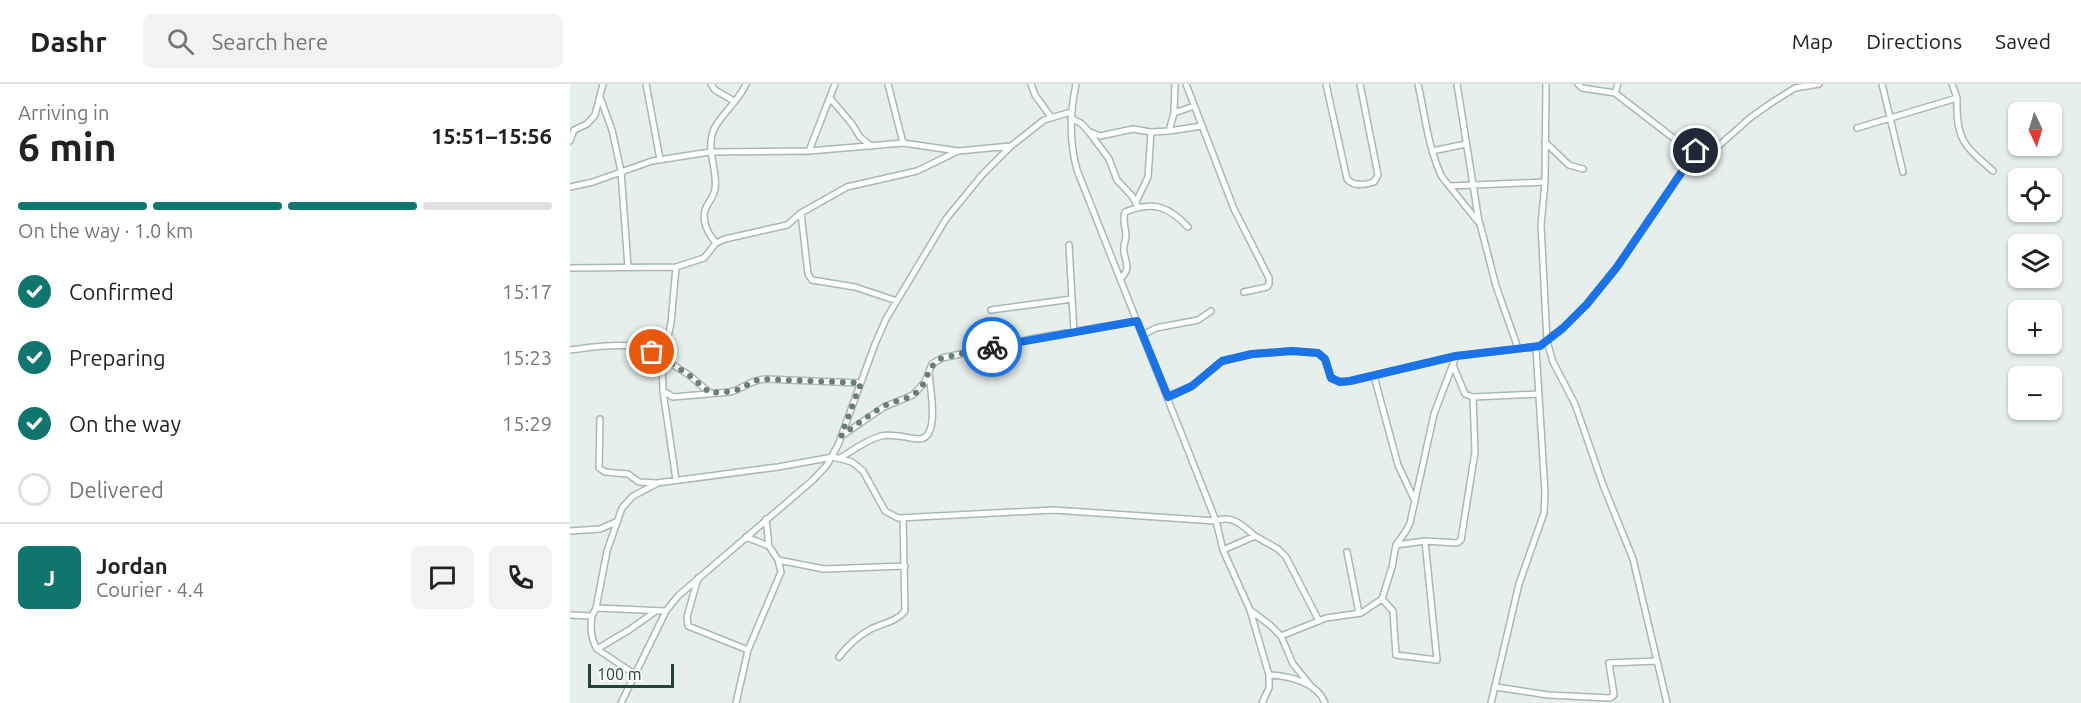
<!DOCTYPE html>
<meta charset="utf-8">
<style>
body{margin:0;font-family:Ubuntu,sans-serif;background:#f2f2f2;color:#222;height:100vh;display:flex;flex-direction:column;font-size:22px;white-space:nowrap}
*{box-sizing:border-box;margin:0}
p{font-size:20px;color:#767676}
.icon{flex:none;width:33px;height:33px;fill:none;stroke:currentColor;stroke-width:2;stroke-linecap:round;stroke-linejoin:round}
.map{position:relative;flex:1;overflow:hidden}
.side{display:flex;flex-direction:column;background:#fff;width:570px}
.side>*{flex:none}
.needle{width:39px;rotate:176deg}
.tools{position:absolute;left:1438px;top:18px;display:grid;gap:12px}
.tools a{display:grid;place-items:center;width:54px;height:54px;border-radius:9px;background:#fff;box-shadow:0 2px 4px #0004;font-size:30px}
.scale{position:absolute;left:18px;bottom:15px;width:86px;box-sizing:border-box;padding-left:6px;border:3px solid #24423a;border-top:0;font-size:16px;line-height:21px;white-space:nowrap;color:#24423a;-webkit-text-stroke:4px #f7fbf9;paint-order:stroke}
.pin{position:absolute;display:grid;place-items:center;width:51px;height:51px;color:#fff;margin:-26px;border:3px solid #fff;border-radius:50%;box-shadow:0 2px 6px #0007}
.courier{position:absolute;display:grid;place-items:center;width:60px;height:60px;margin:-30px;border:4px solid #1a73e8;border-radius:50%;background:#fff;color:#222;box-shadow:0 2px 8px #0007}
.headline em{font-style:normal;font-weight:700}
.headline div{display:flex;flex-direction:column-reverse}
.headline{display:flex;align-items:center;justify-content:space-between;height:102px;padding:0 18px}
h1{font-size:39px;font-weight:700;line-height:45px}
.bar{display:grid;grid-template-columns:repeat(4,1fr);gap:9px 6px;align-content:center;height:72px;padding:0 18px}
.bar i{height:8px;border-radius:4px;background:#e0e0e0}
.bar .current{background:#0f766e}
.bar p{grid-column:span 4}
.line{display:flex;align-items:center;gap:15px;padding:0 18px;border-top:2px solid #e0e0e0}
.line div{flex:1}
.round{display:grid;place-items:center;flex:none;width:63px;height:63px;border-radius:9px;background:#f2f2f2}
ol{padding:0 18px;list-style:none}
li{display:flex;align-items:center;gap:18px;height:66px}
li p{margin-inline-start:auto}
li .icon{padding:6px;border-radius:50%;background:#0f766e;color:#fff;stroke-width:4}
li:last-child{color:#767676}
li i{width:33px;height:33px;border:3px solid #e0e0e0;border-radius:50%}
header{display:flex;align-items:center;gap:36px;box-sizing:border-box;height:84px;padding:0 30px;background:#fff;border-bottom:2px solid #e0e0e0}
header strong{font-size:28px}
nav{display:flex;gap:33px;margin-inline-start:auto;font-size:21px}
.search{width:420px;height:54px;background:#f2f2f2;display:flex;align-items:center;gap:15px;box-sizing:border-box;padding:0 21px;border-radius:9px;color:#767676;font-size:22px}
main{display:flex;flex:1;min-height:0}
.map>svg:first-child{display:block}
.lines{fill:none;stroke-linecap:round;stroke-linejoin:round}
.street-casing{stroke:#a8b8b2;stroke-width:8}
.street{stroke:#fff;stroke-width:5}
.done{stroke:#687f78;stroke-width:6;stroke-dasharray:0 10.8}
.route{stroke:#1a73e8;stroke-width:8}
</style>
<header>
<strong>Dashr</strong>
<div class="search"><svg class="icon" aria-label="search" viewBox="0 0 24 24"><circle cx="10" cy="10" r="6"/><path d="M15 15l6 6"/></svg>Search here</div>
<nav><a>Map</a><a>Directions</a><a>Saved</a></nav>
</header>
<main>
<section class="side">
<div class="headline"><div><h1>6 min</h1><p>Arriving in</p></div><em>15:51–15:56</em></div>
<div class="bar"><i class="current"></i><i class="current"></i><i class="current"></i><i></i><p>On the way · 1.0 km</p></div>
<ol>
<li><svg class="icon" aria-label="check" viewBox="0 0 24 24"><path d="M5 12l5 5 9-10"/></svg>Confirmed<p>15:17</p></li>
<li><svg class="icon" aria-label="check" viewBox="0 0 24 24"><path d="M5 12l5 5 9-10"/></svg>Preparing<p>15:23</p></li>
<li><svg class="icon" aria-label="check" viewBox="0 0 24 24"><path d="M5 12l5 5 9-10"/></svg>On the way<p>15:29</p></li>
<li><i></i>Delivered</li>
</ol>
<div class="line" style="height:108px"><b class="round" style="background:#0f766e;color:#fff">J</b><div><b>Jordan</b><p>Courier · 4.4</p></div><a class="round"><svg class="icon" aria-label="chat" viewBox="0 0 24 24"><path d="M4 5h16v11H9l-5 4z"/></svg></a><a class="round"><svg class="icon" aria-label="phone" viewBox="0 0 24 24"><path d="M5 4h4l2 5-3 2q2 4 5 5l2-3 5 2v4C11 20 4 13 5 4z"/></svg></a></div>
</section>
<div class="map">
<svg width="1511" height="619" viewBox="0 0 1511 619">
<rect width="100%" height="100%" fill="#e6efeb"/>
<g class="lines">
<defs>
<path id="street" d="M76,0L90,75
M141,0L145,6L164,17
M318,0L333,59
M461,0L465,11L481,33
M506,0C500,30 499,56 507,86L646,437L653,466L680,526L699,591V604L692,619
M616,0L664,125L699,194V200L697,203L674,208
M756,0L777,95C784,103 795,101 804,98L808,91L790,0
M848,0C855,31 858,64 872,93L910,140L926,202L948,264
M887,0L909,138
M976,0L975,98L971,141L977,257L983,278L1005,320L1033,401L1063,475L1097,619
M1008,0L1012,4L1045,9L1102,53L1126,67
M1312,0L1333,88
M1045,9L1048,0
M30,13L42,46L51,87L58,183
M260,14L282,40L290,53L301,62
M1387,14C1386,55 1393,61 1423,87
M604,29L624,22
M501,34L512,40L518,47L530,52L563,45L581,48L599,47L632,42
M1287,44L1387,14L1382,0
M599,47L604,29L605,0
M519,48L539,75L547,96L562,112L568,123
M0,57L4,46L17,40L25,31L33,0
M975,58L999,81L1013,85
M239,67L265,0
M862,67L896,60
M880,102L975,98
M0,103L23,98L82,77L140,68L239,67L333,59L388,67L441,62
M566,118L578,93L581,48
M231,129L238,190L242,196L285,203L327,217
M146,159C141,153 136,146 135,139C131,121 143,118 145,105C148,84 135,66 144,45C152,29 169,17 176,0
M499,161L502,215
M0,184L106,183L134,174L146,159L155,155L217,141L231,129L277,103L347,87L388,67
M550,195C561,185 556,180 554,168C553,162 555,158 556,153C556,144 552,136 555,128C583,116 599,123 618,143
M421,226L502,215L504,247
M573,251L586,244L628,236L641,227
M0,266C26,263 79,252 92,281
M94,275L119,291L140,309
M804,292L828,381L844,415
M93,307L92,281L101,239L106,183
M598,313L622,302L652,277L682,270L722,267L748,269L755,275L761,294L770,298L780,297L886,272L970,262L993,244L1017,220L1047,183L1126,67L1133,69L1144,66L1180,34L1201,19L1225,4L1249,0
M903,313L968,310
M30,335L29,384L35,388L58,390L69,398L87,399L208,383L263,373L282,378L293,387L315,427L328,434L484,426L646,437C662,430 673,442 685,452
M273,351L314,323L343,311L355,298L362,280L372,274L466,254L567,237
M270,374C282,367 296,356 311,352C322,349 336,354 348,355C371,356 360,304 359,289
M106,396L93,307L103,313L160,308C173,305 182,295 196,295L290,299
M0,447L30,445L48,437
M176,453L199,462
M855,457L887,459L891,456L905,368L903,313L895,310L883,281
M653,466L685,452L708,465L716,473L749,537
M777,468L789,529
M208,476L254,485L335,482
M128,494L117,533L118,542L178,566L166,619
M812,515L822,483L826,461L836,447L840,439L864,330L886,272
M26,524L37,467L52,424L63,412L86,400
M680,526L700,541L711,552L723,580L741,602
M0,531L22,532L26,524L96,527
M22,532C20,544 21,555 27,565L66,591
M711,552L756,534L791,529L812,515L823,527L826,571L867,576L855,457L826,461
M27,565L59,546L86,527
M178,566L211,488L208,476L199,462L196,435
M269,573C278,561 288,552 301,545C313,539 326,538 335,527L333,434
M699,591C719,592 747,598 755,619
M926,603L978,611L1040,614L1044,611L1039,579L1086,577
M51,619L96,527L108,512L243,396L257,381L268,361L305,260L316,235L376,135L412,91L441,62L474,36L501,28
M921,619L949,500L974,429L975,409L966,264"/>
</defs>
<use href="#street" class="street-casing"/>
<use href="#street" class="street"/>
</g>
<g class="lines">
<path class="done" d="M82,268L88,274L92,281L94,275L119,291L140,309L165,307L189,295L291,299L271,352C285,342 299,331 314,322C325,316 339,316 348,307C359,296 357,281 372,274L422,263"/>
<path class="route" d="M422,263L567,237L598,313L622,302L652,277L682,270L722,267L748,269L755,275L761,294L770,298L780,297L886,272L970,262L993,244L1017,220L1047,183L1126,67"/>
</g>
</svg>
<div class="tools">
<a><svg class="needle" viewBox="-14 -14 28 28"><path d="M0-13l5 13h-10z" fill="#e53935"/><path d="M0 13l5-13h-10z" fill="#767676"/></svg></a>
<a><svg class="icon" aria-label="locate" viewBox="0 0 24 24"><circle cx="12" cy="12" r="6"/><path d="M12 2v4M12 18v4M2 12h4M18 12h4"/></svg></a>
<a><svg class="icon" aria-label="layers" viewBox="0 0 24 24"><path d="M12 4l9 5-9 5-9-5zM3 14l9 5 9-5"/></svg></a>
<a>+</a>
<a>−</a>
</div>
<div class="scale">100 m</div>
<div class="pin" style="left:82px;top:268px;background:#ea580c"><svg class="icon" aria-label="bag" viewBox="0 0 24 24"><path d="M5 8h14l-1 12H6zM9 8a3 3 0 0 1 6 0"/></svg></div>
<div class="pin" style="left:1126px;top:67px;background:#1f2937"><svg class="icon" aria-label="home" viewBox="0 0 24 24"><path d="M3 11l9-7 9 7M6 9v11h12V9"/></svg></div>
<div class="courier" style="left:422px;top:263px"><svg class="icon" aria-label="bike" viewBox="0 0 24 24"><circle cx="6" cy="16" r="4"/><circle cx="18" cy="16" r="4"/><path d="M6 16l4-8h5l3 8M10 8l3 8H6M13 5h3"/></svg></div>
</div>
</main>
